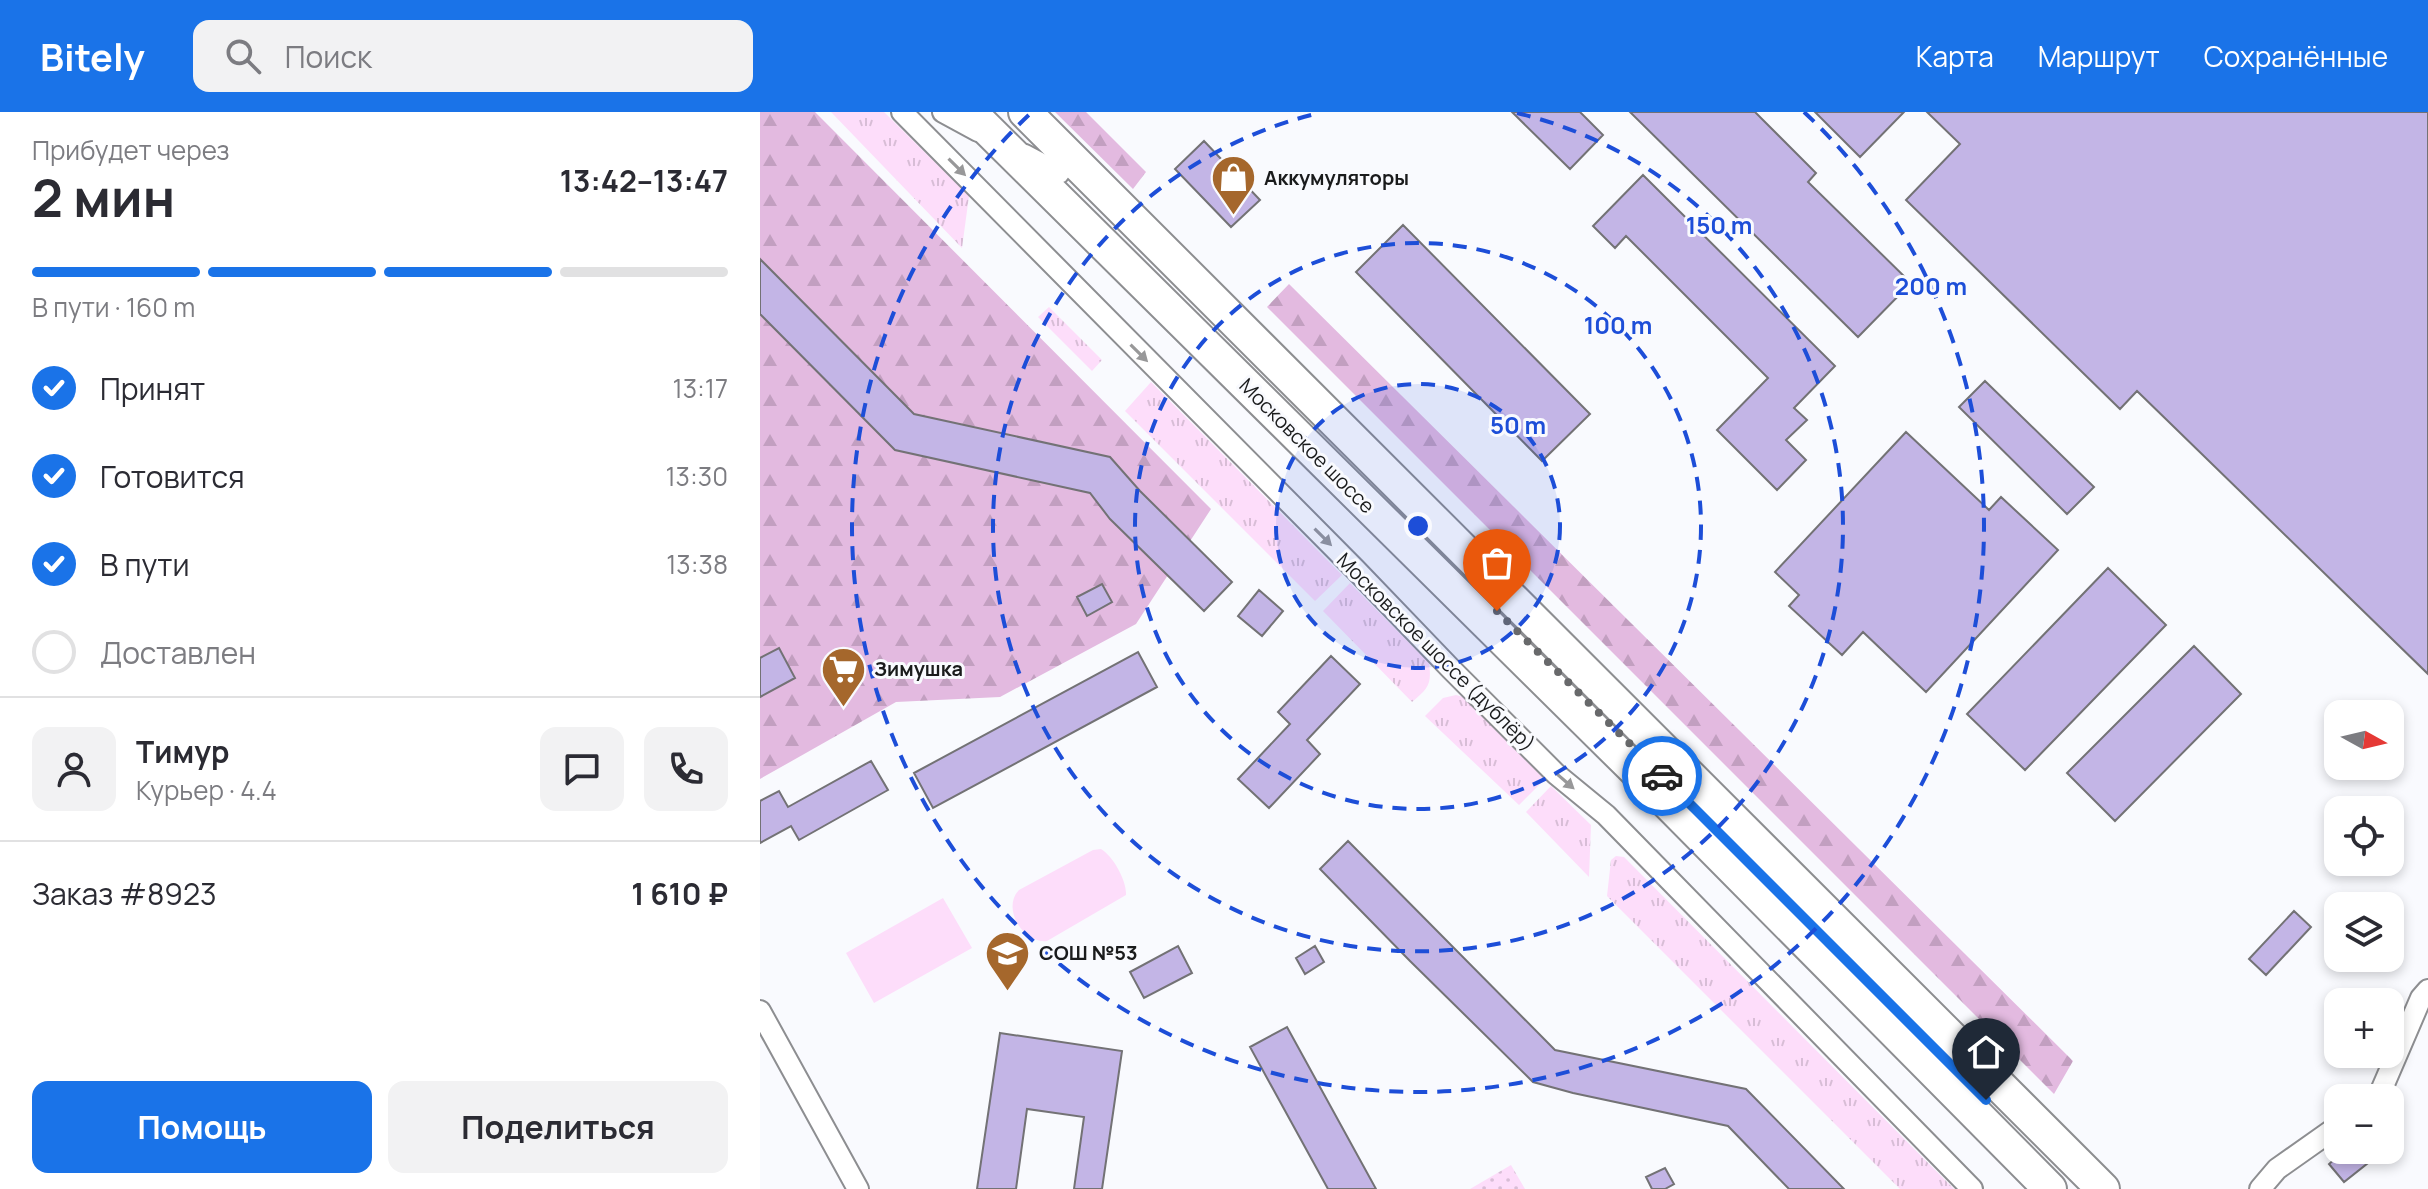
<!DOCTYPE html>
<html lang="ru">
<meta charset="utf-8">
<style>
body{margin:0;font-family:Manrope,sans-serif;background:#f2f2f3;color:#2b2b33;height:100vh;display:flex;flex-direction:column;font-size:30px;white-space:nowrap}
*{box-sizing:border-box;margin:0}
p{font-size:26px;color:#7c7c81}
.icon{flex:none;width:44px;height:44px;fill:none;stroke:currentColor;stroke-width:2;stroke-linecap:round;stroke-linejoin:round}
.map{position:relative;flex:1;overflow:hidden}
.details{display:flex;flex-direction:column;background:#fff;width:760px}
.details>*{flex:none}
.needle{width:52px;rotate:98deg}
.controls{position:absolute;left:1564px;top:588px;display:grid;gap:16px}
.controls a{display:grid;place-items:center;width:80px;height:80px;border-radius:16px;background:#fff;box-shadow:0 4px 12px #0003;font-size:40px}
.pin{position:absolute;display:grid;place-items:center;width:68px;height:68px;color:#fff;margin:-82px -34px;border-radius:50% 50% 50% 0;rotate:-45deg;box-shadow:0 0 8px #0007}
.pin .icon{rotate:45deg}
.courier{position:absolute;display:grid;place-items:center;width:80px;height:80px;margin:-40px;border:6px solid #1a73e8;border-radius:50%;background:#fff;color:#222;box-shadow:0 2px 10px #0007}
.headline em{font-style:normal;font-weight:700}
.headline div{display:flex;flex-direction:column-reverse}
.headline{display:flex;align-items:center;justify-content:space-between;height:136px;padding:0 32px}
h1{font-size:52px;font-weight:700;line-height:60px}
.bar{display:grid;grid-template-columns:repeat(4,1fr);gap:12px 8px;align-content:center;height:96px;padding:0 32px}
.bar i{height:10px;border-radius:6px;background:#e1e1e2}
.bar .active{background:#1a73e8}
.bar p{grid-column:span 4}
.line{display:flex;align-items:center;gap:20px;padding:0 32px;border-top:2px solid #e1e1e2}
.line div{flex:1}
.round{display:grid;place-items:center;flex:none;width:84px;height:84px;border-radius:16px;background:#f2f2f3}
ol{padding:0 32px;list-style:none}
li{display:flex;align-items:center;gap:24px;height:88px}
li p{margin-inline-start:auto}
li .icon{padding:8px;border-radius:50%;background:#1a73e8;color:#fff;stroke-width:4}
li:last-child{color:#7c7c81}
li i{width:44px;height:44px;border:4px solid #e1e1e2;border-radius:50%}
.action{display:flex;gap:16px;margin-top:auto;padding:16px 32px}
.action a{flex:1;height:92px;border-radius:16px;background:#1a73e8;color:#fff;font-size:32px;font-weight:700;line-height:92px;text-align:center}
.action a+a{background:#f2f2f3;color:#2b2b33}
header{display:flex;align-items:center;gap:48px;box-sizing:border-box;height:112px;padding:0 40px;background:#1a73e8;color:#fff}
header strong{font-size:38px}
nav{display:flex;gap:44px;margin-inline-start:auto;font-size:28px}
.search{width:560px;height:72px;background:#f2f2f3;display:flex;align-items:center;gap:20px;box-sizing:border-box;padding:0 28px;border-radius:16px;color:#7c7c81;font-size:30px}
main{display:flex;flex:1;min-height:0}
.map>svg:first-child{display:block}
.grass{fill:url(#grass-tufts)}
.forest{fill:url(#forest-firs)}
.park{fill:url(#park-dots)}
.pitch{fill:#fdddfa}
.building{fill:#c3b5e6;stroke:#737275;stroke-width:2}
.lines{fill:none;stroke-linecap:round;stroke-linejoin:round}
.street-casing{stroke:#8d8e91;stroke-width:24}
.primary-casing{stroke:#8d8e91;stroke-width:36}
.street{stroke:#fff;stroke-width:20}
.primary{stroke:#fff;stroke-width:32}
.oneway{fill:#989899}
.done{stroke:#68696b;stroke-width:8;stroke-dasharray:0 14.4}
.route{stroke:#1a73e8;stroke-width:10}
.ring{fill:none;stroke:#1d4ed8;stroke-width:4;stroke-dasharray:14 10}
.labels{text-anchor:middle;stroke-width:6;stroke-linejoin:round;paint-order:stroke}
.poi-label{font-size:20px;font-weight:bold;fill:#1a1b1c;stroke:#f9fafe;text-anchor:start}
.street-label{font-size:20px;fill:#1a1b1c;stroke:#f9fafe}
.centre{fill:#1d4ed8;stroke:#f9fafe;stroke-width:4}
.ring-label{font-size:24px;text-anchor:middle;font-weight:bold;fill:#1d4ed8;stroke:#f9fafe;stroke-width:6;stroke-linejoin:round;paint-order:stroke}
</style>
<header>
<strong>Bitely</strong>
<div class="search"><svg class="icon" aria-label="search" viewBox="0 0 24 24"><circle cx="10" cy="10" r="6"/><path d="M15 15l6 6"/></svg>Поиск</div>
<nav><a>Карта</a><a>Маршрут</a><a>Сохранённые</a></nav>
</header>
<main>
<section class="details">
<div class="headline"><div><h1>2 мин</h1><p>Прибудет через</p></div><em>13:42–13:47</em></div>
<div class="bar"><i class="active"></i><i class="active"></i><i class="active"></i><i></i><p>В пути · 160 m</p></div>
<ol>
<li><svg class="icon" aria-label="check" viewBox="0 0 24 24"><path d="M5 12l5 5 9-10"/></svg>Принят<p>13:17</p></li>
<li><svg class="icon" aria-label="check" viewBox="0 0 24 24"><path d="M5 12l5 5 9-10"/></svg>Готовится<p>13:30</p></li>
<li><svg class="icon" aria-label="check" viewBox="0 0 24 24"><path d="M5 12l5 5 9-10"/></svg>В пути<p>13:38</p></li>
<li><i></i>Доставлен</li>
</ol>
<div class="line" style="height:144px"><a class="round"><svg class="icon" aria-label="person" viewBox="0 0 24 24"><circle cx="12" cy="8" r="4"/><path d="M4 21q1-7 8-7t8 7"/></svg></a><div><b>Тимур</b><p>Курьер · 4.4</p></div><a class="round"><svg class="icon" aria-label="chat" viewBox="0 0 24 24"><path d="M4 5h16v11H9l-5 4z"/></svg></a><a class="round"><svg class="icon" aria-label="phone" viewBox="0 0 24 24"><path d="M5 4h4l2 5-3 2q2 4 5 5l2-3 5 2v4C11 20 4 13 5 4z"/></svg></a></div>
<div class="line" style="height:104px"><div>Заказ #8923</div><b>1 610 ₽</b></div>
<div class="action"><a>Помощь</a><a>Поделиться</a></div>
</section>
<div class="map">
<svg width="1668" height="1077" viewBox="0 0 1668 1077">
<defs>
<pattern id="grass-tufts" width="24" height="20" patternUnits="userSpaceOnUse" patternTransform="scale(2)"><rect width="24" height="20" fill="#fdddfa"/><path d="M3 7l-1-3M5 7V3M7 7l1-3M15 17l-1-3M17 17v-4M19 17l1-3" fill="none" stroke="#d8bdd6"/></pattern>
<pattern id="forest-firs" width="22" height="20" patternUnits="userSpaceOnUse" patternTransform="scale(2)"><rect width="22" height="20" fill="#e3bae0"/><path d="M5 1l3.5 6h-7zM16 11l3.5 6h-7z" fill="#c29fc0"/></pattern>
<pattern id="park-dots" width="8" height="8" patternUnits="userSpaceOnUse" patternTransform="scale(2)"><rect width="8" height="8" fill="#fdddfa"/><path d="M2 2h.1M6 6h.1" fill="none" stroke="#d8bdd6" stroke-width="1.8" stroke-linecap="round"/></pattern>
</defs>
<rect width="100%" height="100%" fill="#f9fafe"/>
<path class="grass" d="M71,0H124L209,84L202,136Z
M289,195L342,248L332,259L278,205Z
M391,270L582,463L555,489L365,299Z
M590,471L669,551C672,573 668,576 652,590L563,499Z
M696,583L707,586L785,667L759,693L665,604L683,586Z
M791,674L831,713L829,765L766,700Z
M856,744L864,745L1194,1077H1140L847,784L851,748Z"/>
<path class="forest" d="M0,0H55L451,397L376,512L240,585L136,590L0,667Z
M295,0H326L386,60L373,77Z
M529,172L1313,949L1294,982L507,195Z"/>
<path class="park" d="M751,1053L765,1077H710Z"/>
<path class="pitch" d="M341,737C353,744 367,769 366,783L287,829C264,832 241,797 259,778L333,738Z
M183,786L212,836L114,891L86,841Z"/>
<path class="building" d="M752,0H820L843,23L810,57Z
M870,0H995L1056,61L1048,70L1151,171L1098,225Z
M1055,0H1144L1100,45Z
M1167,0H1668V562L1377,279L1360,297L1146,88L1200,32Z
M444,29L500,88L471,115L415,57Z
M883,63L1075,254L1034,296L1047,308L1026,328L1046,348L1017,378L957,318L1008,266L866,124L855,136L833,114Z
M643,113L830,302L782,349L596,160Z
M0,147L154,302L350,345L380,379L472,470L444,499L350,407L330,381L135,338L0,202Z
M1225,269L1334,375L1307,402L1199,295Z
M1146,320L1229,398L1241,385L1298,438L1166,580L1103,520L1082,543L1029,494L1039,483L1015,460Z
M1348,456L1406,513L1265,658L1207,602Z
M342,472L352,490L327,504L317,485Z
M499,478L523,499L502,524L478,504Z
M1434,534L1481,582L1355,709L1307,661Z
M19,536L35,566L0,585V546Z
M378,540L397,575L173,696L154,661Z
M571,544L600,572L547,628L560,642L509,696L478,667L530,612L518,600Z
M111,649L128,678L39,728L31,714L0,731V689L19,679L28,695Z
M588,729L795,938L986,977L1084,1077H1029L968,1014L813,981L773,970L650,849L560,757Z
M1534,799L1551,815L1506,863L1489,847Z
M418,834L432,861L384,886L370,860Z
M555,834L564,850L545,862L536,846Z
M527,915L616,1077H568L490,935Z
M240,921L362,939L342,1077H314L324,1005L267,997L256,1077H217Z
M1585,1038H1605L1613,1047L1584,1070L1569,1052Z
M905,1056L914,1072L905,1077H892L886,1065Z"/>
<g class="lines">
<defs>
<path id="street" d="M142,0L595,457L691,557L796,662L846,703L1212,1077
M183,0L218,19
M265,43L299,61
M0,899L98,1077
M1618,986L1661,886L1668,878
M1500,1077L1517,1057L1578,1014"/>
<path id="primary" d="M210,0L874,657L1290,1077
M265,0L1343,1077"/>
</defs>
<use href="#street" class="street-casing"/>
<use href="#primary" class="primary-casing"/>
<use href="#street" class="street"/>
<use href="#primary" class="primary"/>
</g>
<defs><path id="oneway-solid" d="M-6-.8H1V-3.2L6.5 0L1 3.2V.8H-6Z" transform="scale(2)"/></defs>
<g class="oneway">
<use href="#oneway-solid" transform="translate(197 55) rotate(45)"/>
<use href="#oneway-solid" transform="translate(379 241) rotate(45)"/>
<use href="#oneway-solid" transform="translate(563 425) rotate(45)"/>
<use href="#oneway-solid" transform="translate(805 669) rotate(41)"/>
</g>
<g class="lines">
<path class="done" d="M737,499L902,664"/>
<path class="route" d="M902,664L1226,988"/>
</g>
<circle cx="658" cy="414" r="142" fill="#1d4ed8" fill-opacity=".12"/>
<g class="ring">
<circle cx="658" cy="414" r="142"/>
<circle cx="658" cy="414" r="283"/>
<path d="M757 1A425 425 0 1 1 559 1"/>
<path d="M1044 0A566 566 0 1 1 272 0"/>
</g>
<defs>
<symbol id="shop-pin" viewBox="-11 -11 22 30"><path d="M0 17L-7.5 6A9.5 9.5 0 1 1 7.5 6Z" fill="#a5672c" stroke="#f9fafe"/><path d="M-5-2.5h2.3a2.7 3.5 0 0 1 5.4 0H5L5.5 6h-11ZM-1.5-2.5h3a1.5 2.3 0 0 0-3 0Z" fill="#fff"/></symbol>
<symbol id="supermarket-pin" viewBox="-11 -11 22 30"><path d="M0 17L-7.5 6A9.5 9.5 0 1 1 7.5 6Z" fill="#a5672c" stroke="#f9fafe"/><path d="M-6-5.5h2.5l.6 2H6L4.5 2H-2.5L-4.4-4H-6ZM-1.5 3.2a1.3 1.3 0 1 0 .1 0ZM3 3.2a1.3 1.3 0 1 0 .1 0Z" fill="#fff"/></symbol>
<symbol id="school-pin" viewBox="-11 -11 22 30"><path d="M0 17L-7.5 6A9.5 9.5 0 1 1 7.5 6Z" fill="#a5672c" stroke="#f9fafe"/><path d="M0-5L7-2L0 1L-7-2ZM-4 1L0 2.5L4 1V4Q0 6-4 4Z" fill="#fff"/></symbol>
</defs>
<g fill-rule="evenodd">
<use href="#shop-pin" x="448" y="40" width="51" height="69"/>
<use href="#supermarket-pin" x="58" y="532" width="51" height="69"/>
<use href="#school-pin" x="222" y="816" width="51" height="69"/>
</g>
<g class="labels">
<g class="poi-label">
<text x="504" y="73">Аккумуляторы</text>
<text x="114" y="564">Зимушка</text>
<text x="279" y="848">СОШ №53</text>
</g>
<g class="street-label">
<text transform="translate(547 334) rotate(45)" y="7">Московское шоссе</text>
<text transform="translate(676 540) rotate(45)" y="7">Московское шоссе (дублёр)</text>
</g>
</g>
<circle cx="658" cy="414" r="12" class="centre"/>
<g class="ring-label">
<text x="959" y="122">150 m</text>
<text x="1171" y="183">200 m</text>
<text x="858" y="222">100 m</text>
<text x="758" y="322">50 m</text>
</g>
</svg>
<div class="controls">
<a><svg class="needle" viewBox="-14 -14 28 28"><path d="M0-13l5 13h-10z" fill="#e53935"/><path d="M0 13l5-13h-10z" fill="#7c7c81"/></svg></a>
<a><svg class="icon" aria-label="locate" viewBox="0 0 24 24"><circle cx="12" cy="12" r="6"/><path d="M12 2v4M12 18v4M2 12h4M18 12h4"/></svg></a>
<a><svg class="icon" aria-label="layers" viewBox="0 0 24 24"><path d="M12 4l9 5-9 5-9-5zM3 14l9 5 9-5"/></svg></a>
<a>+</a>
<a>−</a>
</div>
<div class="pin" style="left:737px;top:499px;background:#ea580c"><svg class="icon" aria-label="bag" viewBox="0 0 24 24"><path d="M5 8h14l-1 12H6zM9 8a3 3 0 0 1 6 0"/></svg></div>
<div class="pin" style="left:1226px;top:988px;background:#1f2937"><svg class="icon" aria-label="home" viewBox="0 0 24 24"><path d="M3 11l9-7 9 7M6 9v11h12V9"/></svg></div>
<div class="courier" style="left:902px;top:664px"><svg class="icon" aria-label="car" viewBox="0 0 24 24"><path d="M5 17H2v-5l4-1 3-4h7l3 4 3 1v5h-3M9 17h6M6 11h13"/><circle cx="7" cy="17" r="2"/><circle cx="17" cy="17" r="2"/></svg></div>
</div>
</main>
